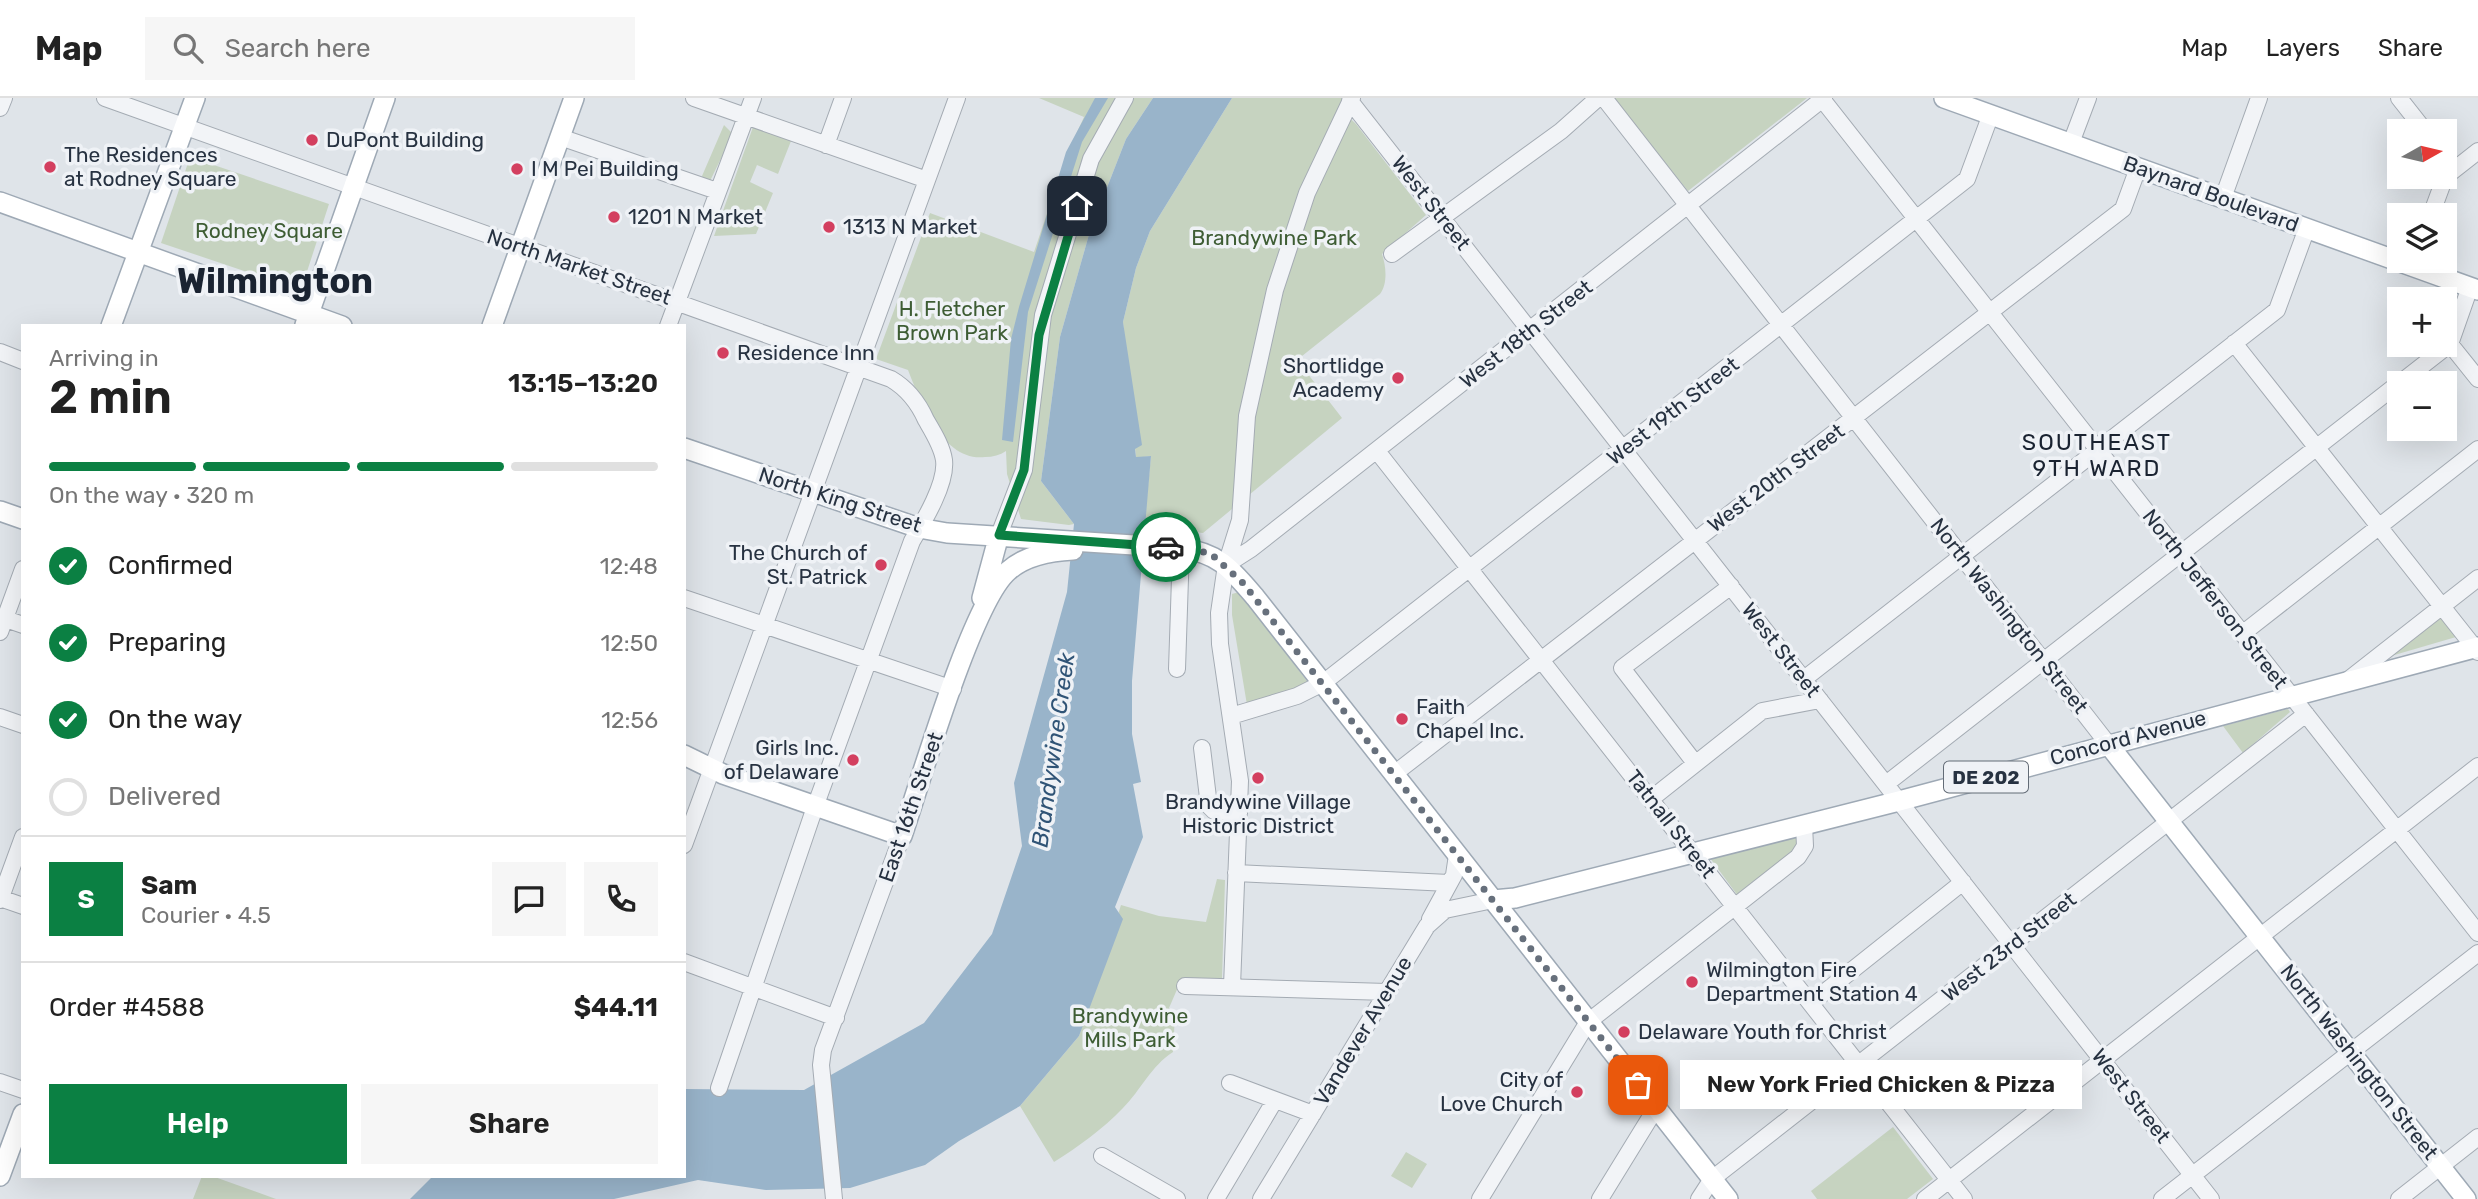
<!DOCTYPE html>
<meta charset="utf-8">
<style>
body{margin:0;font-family:Rubik,sans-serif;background:#f6f6f6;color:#222;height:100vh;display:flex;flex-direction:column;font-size:26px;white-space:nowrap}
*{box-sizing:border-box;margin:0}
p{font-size:23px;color:#767676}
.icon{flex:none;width:38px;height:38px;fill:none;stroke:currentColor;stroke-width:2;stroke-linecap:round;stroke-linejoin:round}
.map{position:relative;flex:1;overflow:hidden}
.sheet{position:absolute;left:21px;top:226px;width:665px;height:854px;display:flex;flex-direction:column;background:#fff;border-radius:0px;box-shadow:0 7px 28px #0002}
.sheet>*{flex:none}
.needle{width:46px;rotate:82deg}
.buttons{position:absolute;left:2387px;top:21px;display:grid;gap:14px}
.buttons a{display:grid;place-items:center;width:70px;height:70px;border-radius:0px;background:#fff;box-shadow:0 7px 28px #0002;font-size:35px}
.pin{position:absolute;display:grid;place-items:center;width:60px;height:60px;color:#fff;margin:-30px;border-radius:14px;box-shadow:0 4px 10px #0006}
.courier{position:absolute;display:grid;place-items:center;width:70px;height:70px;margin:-35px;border:5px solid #0b8043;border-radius:50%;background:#fff;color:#222;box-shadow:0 2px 9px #0007}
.bubble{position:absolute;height:49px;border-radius:0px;background:#fff;box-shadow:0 7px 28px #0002;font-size:23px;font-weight:600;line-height:49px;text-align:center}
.headline em{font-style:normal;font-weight:600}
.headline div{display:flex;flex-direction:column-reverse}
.headline{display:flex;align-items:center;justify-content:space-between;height:119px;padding:0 28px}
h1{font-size:46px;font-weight:600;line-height:52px}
.bar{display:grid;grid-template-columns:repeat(4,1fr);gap:10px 7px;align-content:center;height:84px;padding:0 28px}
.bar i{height:9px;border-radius:5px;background:#e0e0e0}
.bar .current{background:#0b8043}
.bar p{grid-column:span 4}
.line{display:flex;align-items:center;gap:18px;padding:0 28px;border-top:2px solid #e0e0e0}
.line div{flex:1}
.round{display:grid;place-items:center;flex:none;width:74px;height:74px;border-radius:0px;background:#f6f6f6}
ol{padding:0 28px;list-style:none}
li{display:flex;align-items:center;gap:21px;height:77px}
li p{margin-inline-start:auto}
li .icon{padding:7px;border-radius:50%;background:#0b8043;color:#fff;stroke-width:4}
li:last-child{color:#767676}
li i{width:38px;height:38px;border:4px solid #e0e0e0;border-radius:50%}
.button{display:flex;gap:14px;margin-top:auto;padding:14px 28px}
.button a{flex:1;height:80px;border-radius:0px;background:#0b8043;color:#fff;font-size:28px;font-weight:600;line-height:80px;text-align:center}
.button a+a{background:#f6f6f6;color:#222}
header{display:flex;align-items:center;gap:42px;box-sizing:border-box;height:98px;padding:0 35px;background:#fff;border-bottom:2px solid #e0e0e0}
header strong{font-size:33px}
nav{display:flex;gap:38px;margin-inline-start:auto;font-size:24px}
.search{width:490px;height:63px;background:#f6f6f6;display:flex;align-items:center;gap:18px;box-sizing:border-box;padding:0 24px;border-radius:0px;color:#767676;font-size:26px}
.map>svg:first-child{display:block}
.green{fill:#c6d3c0}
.water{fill:#99b4ca}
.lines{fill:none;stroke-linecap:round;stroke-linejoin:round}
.minor-casing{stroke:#a4abb3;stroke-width:18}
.major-casing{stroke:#9ea9b5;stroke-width:22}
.minor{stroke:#f2f4f7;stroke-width:16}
.major{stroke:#fff;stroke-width:19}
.done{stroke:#67707c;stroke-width:7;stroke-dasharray:0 12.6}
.route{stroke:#0b8043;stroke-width:9}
.poi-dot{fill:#d33f5f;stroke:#eff2f6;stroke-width:2.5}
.labels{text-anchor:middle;stroke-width:7;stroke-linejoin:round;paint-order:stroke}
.shield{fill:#eff2f6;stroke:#636c77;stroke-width:2}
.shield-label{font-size:19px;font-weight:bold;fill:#273241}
.poi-label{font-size:21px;fill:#273241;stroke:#eff2f6;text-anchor:start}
.street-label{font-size:21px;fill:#273241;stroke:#eff2f6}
.park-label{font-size:21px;fill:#3e5d34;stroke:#eff2f6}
.neighbourhood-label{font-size:23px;letter-spacing:2px;fill:#1a2331;stroke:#eff2f6}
.water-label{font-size:23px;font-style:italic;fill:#305476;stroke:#eff2f6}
.town-label{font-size:35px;font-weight:bold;fill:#1a2331;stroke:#eff2f6}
</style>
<header>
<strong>Map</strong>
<div class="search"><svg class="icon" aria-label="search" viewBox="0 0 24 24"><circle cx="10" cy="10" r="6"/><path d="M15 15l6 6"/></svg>Search here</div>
<nav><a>Map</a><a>Layers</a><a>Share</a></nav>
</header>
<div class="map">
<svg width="2478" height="1101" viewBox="0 0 2478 1101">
<rect width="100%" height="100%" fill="#dfe4e9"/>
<path class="green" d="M1039,0H1153L1126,41L1090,133L1060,239L1041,383L1074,426L1069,427L1021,421L1007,376L1006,353C1000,357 993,359 985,359C943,364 921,305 908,272L876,261L930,115L1034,154L1067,56L1084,19Z
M1232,0H1345L1339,10L1356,26L1426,117L1382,156C1386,168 1388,185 1380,196L1297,262L1342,320L1203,435L1144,428L1151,358L1136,360L1123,224L1136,170L1150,133Z
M1613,0H1807L1688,93Z
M724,27L733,36L709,85L704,84L702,78Z
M753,29L793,38L778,76L757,67L750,84L773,95L756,136L714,138Z
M190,59L329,106L301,192L161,145Z
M1239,494L1310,587L1247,607L1232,517V496Z
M2438,517L2456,539L2391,558Z
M2288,611L2290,614L2243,655L2223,628Z
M1800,737L1799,747L1738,798L1710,760Z
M1217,781L1225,782L1222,881L1182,880L1169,910L1175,916L1173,954C1151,968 1141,992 1123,1010C1103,1031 1078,1049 1054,1064L1020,1008L1079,938L1121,807L1159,818L1206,824Z
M1893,1029L1933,1081L1907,1101H1817L1811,1093Z
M1406,1054L1427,1066L1412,1090L1391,1078Z
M202,1078H212L276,1101H193Z"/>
<path class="water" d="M1095,0H1108L1082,44L1028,214L1013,344L1002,342L1011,241L1019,209L1066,54Z
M1153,0H1232L1150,133L1136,170L1123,224L1142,347L1135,351L1136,359L1151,358L1132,583V636L1141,684L1133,686L1143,739L1115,809L1123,821L1079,938L1020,1008L959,1043L925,1067L850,1090L766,1092L698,1082L614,1101H410L433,1078H684V991L804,992L924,925L992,836L1022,748L1014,685L1067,494L1074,426L1041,383L1060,239L1090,133L1126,41Z"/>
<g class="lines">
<defs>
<path id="minor" d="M105,0L891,281C908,291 918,304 926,322C933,334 942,348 944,362C947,385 924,423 912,443L815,709L719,990
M694,0L927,82
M1604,0L2108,646
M2399,0L2425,33
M1822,1L2478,835
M1350,3L2211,1101
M0,10L4,0
M560,39L717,93
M2071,45L2088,0
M826,47L843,0
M2223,100L2259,0
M2431,117L2445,79L2478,53
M1392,156L1561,33L1598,0
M668,228L753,0
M2234,245L2478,554
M2450,246L2478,281
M0,254L23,263
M2400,285L2450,246L2470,189
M1377,353L1964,1101
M999,437L1024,372L1043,217L1091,61L1125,0
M1226,467L1251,451L1824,0
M684,500L953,591
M0,519L23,527
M0,534L23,471
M2242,536L2478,351
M1177,571L1181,450
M1804,581L2277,212L2307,130
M2348,582L2478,480
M1231,618L1297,598L1323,585L1967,81L1991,16
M0,619L23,627
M1202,650L1209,708L1214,713L1239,715
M1695,665L1622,570L1731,488
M1394,676L2123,111L2138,70
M1886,686L2399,285
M1651,701L1762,613L1820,602
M684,747L957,0
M1236,775L1449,785
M0,800L23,808
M0,802L23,739
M1430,821L1454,777L1457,757
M684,864L836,920
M1185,888L1387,894
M1232,888L1240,683L1220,546L1219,515L1226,467L1240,422L1247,318L1275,192L1307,95L1352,0
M1811,905L1963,784
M0,984L23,992
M1230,985L1313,1016
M1102,1058L1177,1101
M834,1101L821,967L823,952L902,738
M1216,1101L1275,1002
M1261,1101L1427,828L1445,812L1493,802
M1480,1101L1588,924L1798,759L1805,748L1804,727
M1600,1101L1656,1010
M1699,1101L1712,1081L2306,616
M1925,1101L2478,668
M2162,1101L2478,855
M2399,1101L2478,1039"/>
<path id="major" d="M1944,0L2478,192
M0,104L342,228
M305,227L385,0
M111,228L195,0
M492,228L574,0
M684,350L919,430L947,435L1181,450C1219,455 1231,471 1255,499L1728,1101
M0,413L23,421
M982,500L999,437
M2108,646L2466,1101
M684,657L723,676L902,738C920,685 972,504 1008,473C1026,457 1050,453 1073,452
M1493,802L1515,800L1899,703L2478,549
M0,1078L23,1016"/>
</defs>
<use href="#minor" class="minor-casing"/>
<use href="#major" class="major-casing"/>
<use href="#minor" class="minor"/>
<use href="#major" class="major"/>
</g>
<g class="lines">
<path class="done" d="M1166,449L1210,455L1243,485L1638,987"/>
<path class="route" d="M1077,108L1039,237L1024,372L999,437L1166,449"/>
</g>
<g class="poi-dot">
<circle cx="312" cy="42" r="7"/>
<circle cx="50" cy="69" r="7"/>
<circle cx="517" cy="71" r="7"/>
<circle cx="614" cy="119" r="7"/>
<circle cx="829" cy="129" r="7"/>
<circle cx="723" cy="255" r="7"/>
<circle cx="1398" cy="280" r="7"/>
<circle cx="881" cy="467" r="7"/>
<circle cx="1402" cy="621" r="7"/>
<circle cx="853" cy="662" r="7"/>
<circle cx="1258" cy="680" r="7"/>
<circle cx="1692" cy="884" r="7"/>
<circle cx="1624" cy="934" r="7"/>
<circle cx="1577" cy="994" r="7"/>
</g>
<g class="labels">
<rect class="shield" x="1944" y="663.5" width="84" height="31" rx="5"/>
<g class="shield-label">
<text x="1986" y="686">DE 202</text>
</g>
<g class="poi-label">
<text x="326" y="49">DuPont Building</text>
<text x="64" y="64">The Residences<tspan x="64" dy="24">at Rodney Square</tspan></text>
<text x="531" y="78">I M Pei Building</text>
<text x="628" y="126">1201 N Market</text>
<text x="843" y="136">1313 N Market</text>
<text x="737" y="262">Residence Inn</text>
<text x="1384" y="275" text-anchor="end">Shortlidge<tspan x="1384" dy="24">Academy</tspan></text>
<text x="867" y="462" text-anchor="end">The Church of<tspan x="867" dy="24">St. Patrick</tspan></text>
<text x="1416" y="616">Faith<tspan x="1416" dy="24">Chapel Inc.</tspan></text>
<text x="839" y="657" text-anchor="end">Girls Inc.<tspan x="839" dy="24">of Delaware</tspan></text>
<text x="1258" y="711" text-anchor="middle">Brandywine Village<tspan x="1258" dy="24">Historic District</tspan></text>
<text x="1706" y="879">Wilmington Fire<tspan x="1706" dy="24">Department Station 4</tspan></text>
<text x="1638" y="941">Delaware Youth for Christ</text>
<text x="1563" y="989" text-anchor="end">City of<tspan x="1563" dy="24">Love Church</tspan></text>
</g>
<g class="street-label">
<text transform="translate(2211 96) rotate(20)" y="7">Baynard Boulevard</text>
<text transform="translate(1431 105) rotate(52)" y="7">West Street</text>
<text transform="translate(579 169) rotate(19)" y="7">North Market Street</text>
<text transform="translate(1526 236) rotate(-38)" y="7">West 18th Street</text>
<text transform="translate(1673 313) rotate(-38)" y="7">West 19th Street</text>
<text transform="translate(1776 380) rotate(-37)" y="7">West 20th Street</text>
<text transform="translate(840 402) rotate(18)" y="7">North King Street</text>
<text transform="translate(2215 501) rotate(52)" y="7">North Jefferson Street</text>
<text transform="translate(2009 518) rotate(52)" y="7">North Washington Street</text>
<text transform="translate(1781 552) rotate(52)" y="7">West Street</text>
<text transform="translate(2128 640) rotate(-15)" y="7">Concord Avenue</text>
<text transform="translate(911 709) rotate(-71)" y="7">East 16th Street</text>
<text transform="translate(1671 726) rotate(52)" y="7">Tatnall Street</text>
<text transform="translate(2009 849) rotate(-38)" y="7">West 23rd Street</text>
<text transform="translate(1363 933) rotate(-59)" y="7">Vandever Avenue</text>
<text transform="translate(2359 964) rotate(52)" y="7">North Washington Street</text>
<text transform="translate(2131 998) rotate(52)" y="7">West Street</text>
</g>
<g class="park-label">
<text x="269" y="140">Rodney Square</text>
<text x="1274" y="147">Brandywine Park</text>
<text x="952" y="218">H. Fletcher<tspan x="952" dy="24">Brown Park</tspan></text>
<text x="1130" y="925">Brandywine<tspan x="1130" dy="24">Mills Park</tspan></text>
</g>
<g class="neighbourhood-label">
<text x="2097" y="352">SOUTHEAST<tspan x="2097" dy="26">9TH WARD</tspan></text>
</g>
<g class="water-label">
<text transform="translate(1053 652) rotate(-82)" y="8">Brandywine Creek</text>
</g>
<g class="town-label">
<text x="275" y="195">Wilmington</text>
</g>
</g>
</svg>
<div class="buttons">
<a><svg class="needle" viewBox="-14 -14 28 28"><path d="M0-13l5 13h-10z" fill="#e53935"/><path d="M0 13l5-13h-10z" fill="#767676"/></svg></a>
<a><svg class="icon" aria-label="layers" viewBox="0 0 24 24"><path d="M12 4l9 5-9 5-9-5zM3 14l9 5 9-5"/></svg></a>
<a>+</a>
<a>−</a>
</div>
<div class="pin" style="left:1638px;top:987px;background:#ea580c"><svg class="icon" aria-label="bag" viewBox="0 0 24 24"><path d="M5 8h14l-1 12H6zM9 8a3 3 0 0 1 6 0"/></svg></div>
<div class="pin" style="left:1077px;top:108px;background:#1f2937"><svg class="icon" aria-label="home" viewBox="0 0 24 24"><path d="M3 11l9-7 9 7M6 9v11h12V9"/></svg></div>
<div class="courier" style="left:1166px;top:449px"><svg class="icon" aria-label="car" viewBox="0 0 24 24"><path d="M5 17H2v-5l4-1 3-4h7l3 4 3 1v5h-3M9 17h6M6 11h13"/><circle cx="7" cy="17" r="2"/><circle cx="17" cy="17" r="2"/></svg></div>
<div class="bubble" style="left:1680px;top:962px;width:402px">New York Fried Chicken &amp; Pizza</div>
<section class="sheet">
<div class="headline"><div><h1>2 min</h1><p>Arriving in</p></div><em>13:15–13:20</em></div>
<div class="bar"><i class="current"></i><i class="current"></i><i class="current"></i><i></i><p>On the way · 320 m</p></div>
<ol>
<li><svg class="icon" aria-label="check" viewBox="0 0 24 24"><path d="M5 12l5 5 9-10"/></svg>Confirmed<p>12:48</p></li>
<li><svg class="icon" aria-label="check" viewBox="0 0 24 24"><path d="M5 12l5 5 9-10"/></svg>Preparing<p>12:50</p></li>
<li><svg class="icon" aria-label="check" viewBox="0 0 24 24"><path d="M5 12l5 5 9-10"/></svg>On the way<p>12:56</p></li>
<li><i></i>Delivered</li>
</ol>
<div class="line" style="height:126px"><b class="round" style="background:#0b8043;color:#fff">S</b><div><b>Sam</b><p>Courier · 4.5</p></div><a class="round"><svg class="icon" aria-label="chat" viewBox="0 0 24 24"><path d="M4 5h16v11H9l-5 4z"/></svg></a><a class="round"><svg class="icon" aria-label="phone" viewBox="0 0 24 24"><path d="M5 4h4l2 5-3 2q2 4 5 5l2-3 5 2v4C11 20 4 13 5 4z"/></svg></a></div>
<div class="line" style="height:91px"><div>Order #4588</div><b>$44.11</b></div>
<div class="button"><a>Help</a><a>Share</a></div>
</section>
</div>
